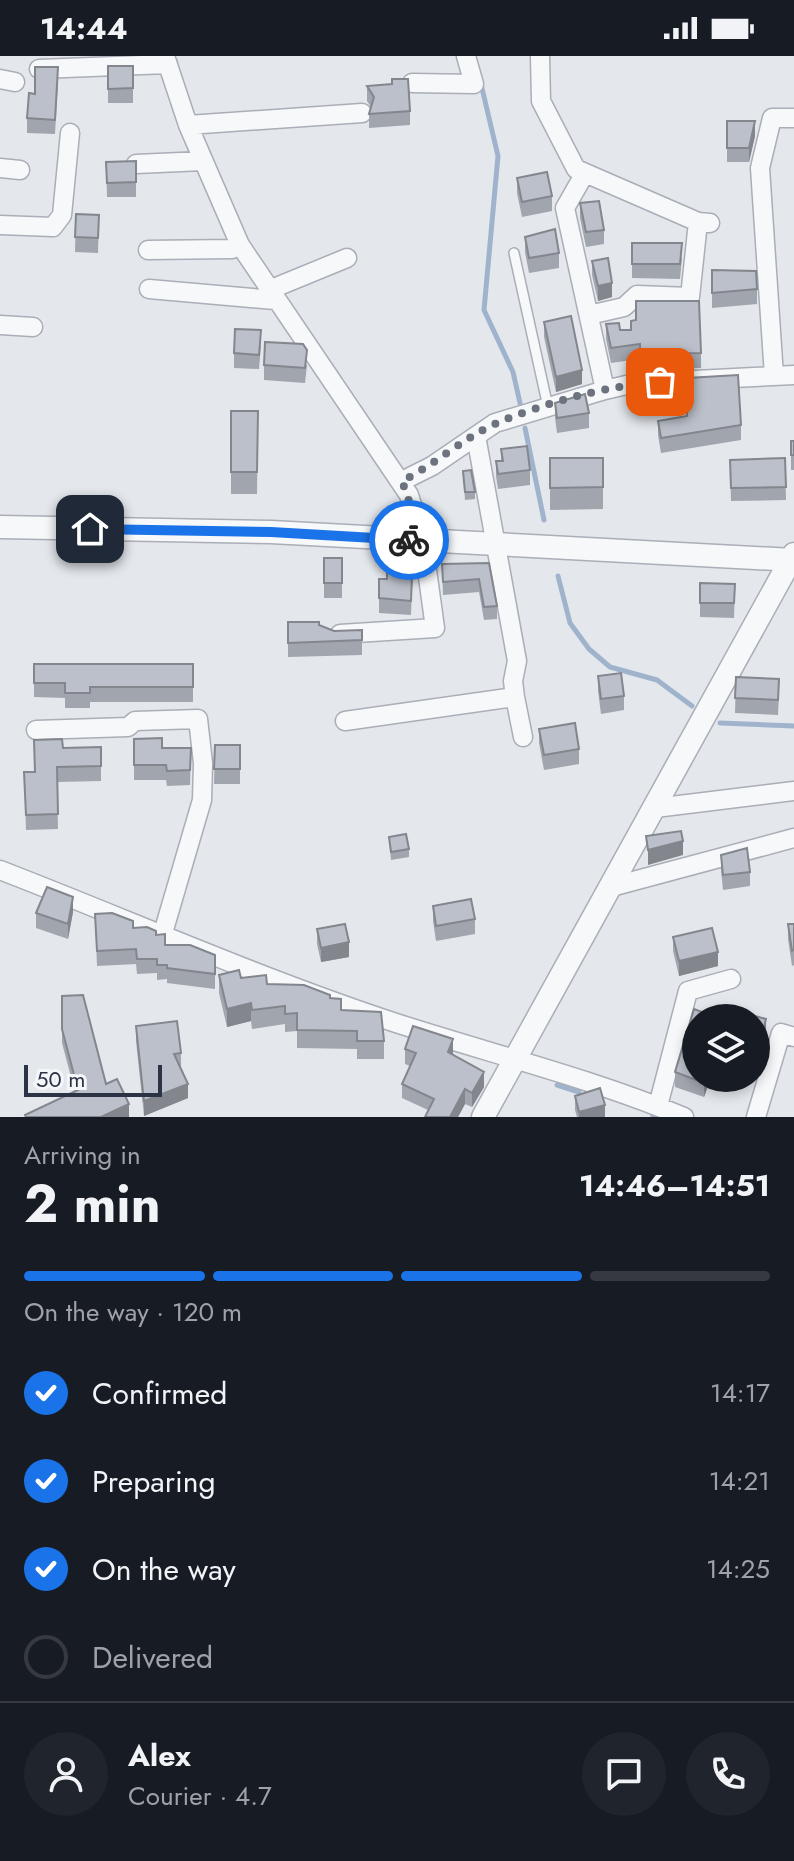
<!DOCTYPE html>
<meta charset="utf-8">
<style>
body{margin:0;font-family:Jost,sans-serif;background:#20242c;color:#f1f3f6;height:100vh;display:flex;flex-direction:column;font-size:30px;white-space:nowrap}
*{box-sizing:border-box;margin:0}
p{font-size:26px;color:#9ea1a6}
.icon{flex:none;width:44px;height:44px;fill:none;stroke:currentColor;stroke-width:2;stroke-linecap:round;stroke-linejoin:round}
.map{position:relative;height:1061px;overflow:hidden}
.details{display:flex;flex-direction:column;background:#171b24;flex:1}
.details>*{flex:none}
.buttons{position:absolute;left:682px;top:948px;display:grid;gap:16px}
.buttons a{display:grid;place-items:center;width:88px;height:88px;border-radius:50%;background:#171b24;box-shadow:0 4px 12px #0003;font-size:40px}
.scale{position:absolute;left:24px;bottom:20px;width:138px;box-sizing:border-box;padding-left:8px;border:4px solid #2b3445;border-top:0;font-size:22px;line-height:28px;white-space:nowrap;color:#2b3445;-webkit-text-stroke:6px #f4f6f9;paint-order:stroke}
.pin{position:absolute;display:grid;place-items:center;width:68px;height:68px;color:#fff;margin:-34px;border-radius:16px;box-shadow:0 4px 12px #0006}
.courier{position:absolute;display:grid;place-items:center;width:80px;height:80px;margin:-40px;border:6px solid #1a73e8;border-radius:50%;background:#fff;color:#222;box-shadow:0 2px 10px #0007}
.overview em{font-style:normal;font-weight:700}
.overview div{display:flex;flex-direction:column-reverse}
.overview{display:flex;align-items:center;justify-content:space-between;height:136px;padding:0 24px}
h1{font-size:52px;font-weight:700;line-height:60px}
.bar{display:grid;grid-template-columns:repeat(4,1fr);gap:12px 8px;align-content:center;height:96px;padding:0 24px}
.bar i{height:10px;border-radius:6px;background:#363941}
.bar .active{background:#1a73e8}
.bar p{grid-column:span 4}
.line{display:flex;align-items:center;gap:20px;padding:0 24px;border-top:2px solid #363941}
.line div{flex:1}
.round{display:grid;place-items:center;flex:none;width:84px;height:84px;border-radius:42px;background:#20242c}
ol{padding:0 24px;list-style:none}
li{display:flex;align-items:center;gap:24px;height:88px}
li p{margin-inline-start:auto}
li .icon{padding:8px;border-radius:50%;background:#1a73e8;color:#fff;stroke-width:4}
li:last-child{color:#9ea1a6}
li i{width:44px;height:44px;border:4px solid #363941;border-radius:50%}
.status{display:flex;justify-content:space-between;align-items:center;height:56px;padding:0 40px;background:#171b24;direction:ltr}
.status svg{height:22px;fill:currentColor}
.map>svg:first-child{display:block}
.lines{fill:none;stroke-linecap:round;stroke-linejoin:round}
.stream{stroke:#9fb4cc;stroke-width:5}
.service-casing{stroke:#a9aeb7;stroke-width:12}
.minor-casing{stroke:#a9aeb7;stroke-width:21}
.tertiary-casing{stroke:#a9aeb7;stroke-width:25}
.service{stroke:#f7f8fa;stroke-width:9}
.minor{stroke:#f7f8fa;stroke-width:18}
.tertiary{stroke:#f7f8fa;stroke-width:22}
.wall{fill:#a1a5ae}
.shaded-wall{fill:#83868d}
.building{fill:#bbc0ca;stroke:#83868d;stroke-width:2}
.done{stroke:#6c737f;stroke-width:8;stroke-dasharray:0 14.4}
.route{stroke:#1a73e8;stroke-width:10}
</style>
<div class="status"><b>14:44</b><svg viewBox="0 0 49 12"><path d="M0 12V9h3v3zM5 12V6h3v6zM10 12V3h3v9zM15 12V0h3v12zM26 1h20v11H26zM47 4h2v5h-2z"/></svg></div>
<div class="map">
<svg width="794" height="1061" viewBox="0 0 794 1061">
<rect width="100%" height="100%" fill="#e4e7ec"/>
<g class="lines">
<path class="stream" d="M481,28L498,100L484,254L513,316L520,347
M525,372L544,464
M558,520L570,567L589,593L610,611L657,624L692,650
M720,667L794,670
M557,1029L579,1036
M653,1060L655,1061"/>
<defs>
<path id="service" d="M514,197L548,351"/>
<path id="minor" d="M165,0L188,69L240,189L409,439L423,485L435,572L340,578
M540,0L541,45L576,113L698,166L710,167
M39,13L168,8
M0,23L15,26
M412,27L474,28L466,0
M188,69L362,57
M136,108L203,105
M0,112L20,114
M585,117L565,152L605,334
M0,169L53,171L62,159L70,77
M148,194L232,193L240,189
M149,233L275,244
M269,234L347,202
M589,259L624,251L637,239L690,241L698,166
M0,269L33,271
M774,320L760,112L772,62H794
M402,425L432,410L495,367L605,334L635,327L794,319
M515,641L523,681
M345,665L515,641L513,625L517,605L476,380
M36,674L128,671L135,665L198,663L203,707L202,744L163,877
M655,752L794,735
M0,814C132,865 262,923 396,967C492,998 590,1022 684,1061
M611,831L794,782
M658,1050L688,935L731,923
M756,1061L781,977L794,981"/>
<path id="tertiary" d="M0,471L271,476L794,504
M483,1061L794,498"/>
</defs>
<use href="#service" class="service-casing"/>
<use href="#minor" class="minor-casing"/>
<use href="#tertiary" class="tertiary-casing"/>
<use href="#service" class="service"/>
<use href="#minor" class="minor"/>
<use href="#tertiary" class="tertiary"/>
</g>
<path class="wall" d="M108,10H133V47H108Z
M58,26L55,78L27,77V62L35,38Z
M367,30L410,55V69L369,72V58L371,51L367,45Z
M727,65L755,80L749,106H727Z
M136,105V141H107L106,106Z
M517,122L552,140V155L522,161L517,137Z
M580,147L604,174V188L586,191L580,162Z
M76,158L99,159L98,197L75,196Z
M525,181L559,197V212L529,217L525,196Z
M632,187L682,202L680,223L632,222Z
M592,205L612,241L598,245L592,219Z
M712,214L757,233V248L712,252Z
M544,266L582,328L556,336L544,281Z
M606,268L620,274L701,297V312L640,313V303L611,307L606,283Z
M261,289L259,313L234,312V297Z
M264,309H307L305,327L264,324Z
M555,347L589,357V372L557,377L555,362Z
M231,355H258L257,438H231Z
M658,365L741,369V384L661,397L658,379Z
M791,385H794V414H791Z
M501,393L530,414V429L498,433L496,420V405H501Z
M550,402H603V453L550,454Z
M785,402L786,444L731,445L730,404Z
M463,415L475,436V443L465,444Z
M324,502H342V542H324Z
M489,507L497,550V563L484,564L479,536L443,539L442,508Z
M413,508L411,559L379,557V523H387Z
M700,527L735,528L734,562L700,561Z
M288,566L319,569L334,575L362,574V599L288,601Z
M34,608H193V646H90V652H65V642L34,641Z
M598,620L624,640V654L601,658L598,635Z
M736,621L779,638L778,659L735,657Z
M539,673L579,693V708L544,714L539,687Z
M134,683L162,692H191L190,729L167,730L166,724H134Z
M215,689H240V728H214Z
M101,691V725L57,726L58,773L26,774L24,716H35L63,692Z
M389,781L409,793V801L391,804Z
M721,799L750,816V830L723,834L721,814Z
M433,850L475,863V878L436,885L433,865Z
M73,856L68,883L36,872V857Z
M95,858L156,879L165,889L215,899V933L167,927V923L157,924V917L137,918L136,908L97,910Z
M788,868H794V909L792,910L788,883Z
M317,873L349,901L321,906L317,888Z
M673,881L718,910L679,920L673,895Z
M219,919L241,922L330,942L341,954L384,985V1003H357V993L297,992V975L285,976V968L252,973L251,965L227,971L219,937Z
M62,940L106,1028L129,1061H25V1059L75,1036L62,987Z
M694,953L710,959V962H696V1022H711L704,1041L675,1031V1016Z
M756,962L766,978L761,998L756,996Z
M136,970L181,997V1012L188,1042L144,1060L136,985Z
M405,993L453,998V999L484,1031L472,1051L465,1048L458,1061H425L428,1054L402,1042V1028L410,1010L405,1008Z
M575,1040L605,1061H577L575,1054Z"/>
<path class="shaded-wall" d="M755,65V80L749,106V92Z
M612,227V241L598,245V230Z
M582,314V328L556,336V321Z
M683,785V799L648,809V794Z
M73,841V856L68,883V868Z
M349,886V901L321,906V892Z
M718,896V910L679,920V905Z
M251,947V965L227,971V953Z
M766,963V978L761,998V983Z
M453,983V998L448,1011V996Z
M484,1016V1031L472,1051V1037Z
M706,1022H711L704,1041V1027Z
M188,1028V1042L144,1060V1045Z
M465,1033V1048L458,1061H450Z
M129,1048V1061H101Z
M605,1049V1061H579V1056Z"/>
<path class="building" d="M108,10H133V32L108,33Z
M35,11H58L55,64L27,62L29,37L35,38Z
M392,23H408L410,55L369,58L374,41L367,30L392,28Z
M727,65H755L749,92H727Z
M136,105V126L107,127L106,106Z
M547,116L552,140L522,146L517,122Z
M599,145L604,174L586,176L580,147Z
M76,158L99,159L98,182L75,181Z
M555,173L559,197L529,202L525,181Z
M632,187H682L680,208H632Z
M608,202L612,227L598,230L592,205Z
M712,214L756,215L757,233L712,237Z
M636,245H699L701,297L640,298V288L611,292L606,268L619,267L620,274H631V265L636,264Z
M571,260L582,314L556,321L544,266Z
M235,273L261,274L259,299L234,297Z
M265,286L303,288L307,294L305,312L264,309Z
M738,319L741,369L661,382L658,365L687,360V322Z
M585,338L589,357L557,362L555,347Z
M231,355H258L257,416H231Z
M791,385H794V399H791Z
M527,390L530,414L498,418L496,405H503L501,393Z
M550,402H603V431L550,432Z
M785,402L786,431L731,432L730,404Z
M471,414L475,436H465L463,415Z
M387,494H413L411,545L379,542V523H387Z
M324,502H342V527H324Z
M489,507L497,550L484,551L479,523L443,526L442,508Z
M700,527L735,528L734,547H700Z
M288,566H319V569L334,575L362,574V584L288,587Z
M34,608H193V631H90V637H65V627H34Z
M621,617L624,640L601,643L598,620Z
M736,621L779,623L778,644L735,642Z
M575,667L579,693L544,699L539,673Z
M162,682V692H191L190,714L167,715L166,709H134V683Z
M62,683L63,692L101,691V710L57,711L58,758L26,759L24,716H35L34,684Z
M215,689H240V713H214Z
M681,775L683,785L648,794L646,780Z
M406,778L409,793L391,796L389,781Z
M747,792L750,816L723,819L721,799Z
M47,831L73,841L68,868L36,857Z
M471,843L475,863L436,870L433,850Z
M112,857L133,865V872L147,871L156,875V879L165,878V889H190L215,899V918L167,912V909H157V903H137L136,893L97,895L95,858Z
M345,868L349,886L321,892L317,873Z
M788,868H794V894L792,895Z
M712,872L718,896L679,905L673,881Z
M239,914L241,922L266,919L267,928L304,929L330,939V942L341,943V954L381,956L384,985H357V975L297,974V957L285,958V950L252,954L251,947L227,953L219,919Z
M83,939L106,1028L117,1023L129,1048L101,1061H26L25,1059L78,1034L62,973V940Z
M694,953L710,959L709,962H696V1022H706L704,1027L675,1016Z
M741,956L766,963L761,983L756,981V962H740Z
M177,965L181,997L174,998L188,1028L144,1045L136,970Z
M413,970L453,983L448,996L484,1016L472,1037L465,1033L450,1061H425L434,1043L402,1028L416,997L405,993Z
M600,1032L605,1049L579,1056L575,1040Z"/>
<g class="lines">
<path class="done" d="M409,484L423,485L402,425C434,409 468,379 497,367C544,347 609,329 660,326"/>
<path class="route" d="M90,473L271,476L409,484"/>
</g>
</svg>
<div class="buttons">
<a><svg class="icon" aria-label="layers" viewBox="0 0 24 24"><path d="M12 4l9 5-9 5-9-5zM3 14l9 5 9-5"/></svg></a>
</div>
<div class="scale">50 m</div>
<div class="pin" style="left:660px;top:326px;background:#ea580c"><svg class="icon" aria-label="bag" viewBox="0 0 24 24"><path d="M5 8h14l-1 12H6zM9 8a3 3 0 0 1 6 0"/></svg></div>
<div class="pin" style="left:90px;top:473px;background:#1f2937"><svg class="icon" aria-label="home" viewBox="0 0 24 24"><path d="M3 11l9-7 9 7M6 9v11h12V9"/></svg></div>
<div class="courier" style="left:409px;top:484px"><svg class="icon" aria-label="bike" viewBox="0 0 24 24"><circle cx="6" cy="16" r="4"/><circle cx="18" cy="16" r="4"/><path d="M6 16l4-8h5l3 8M10 8l3 8H6M13 5h3"/></svg></div>
</div>
<section class="details">
<div class="overview"><div><h1>2 min</h1><p>Arriving in</p></div><em>14:46–14:51</em></div>
<div class="bar"><i class="active"></i><i class="active"></i><i class="active"></i><i></i><p>On the way · 120 m</p></div>
<ol>
<li><svg class="icon" aria-label="check" viewBox="0 0 24 24"><path d="M5 12l5 5 9-10"/></svg>Confirmed<p>14:17</p></li>
<li><svg class="icon" aria-label="check" viewBox="0 0 24 24"><path d="M5 12l5 5 9-10"/></svg>Preparing<p>14:21</p></li>
<li><svg class="icon" aria-label="check" viewBox="0 0 24 24"><path d="M5 12l5 5 9-10"/></svg>On the way<p>14:25</p></li>
<li><i></i>Delivered</li>
</ol>
<div class="line" style="height:144px"><a class="round"><svg class="icon" aria-label="person" viewBox="0 0 24 24"><circle cx="12" cy="8" r="4"/><path d="M4 21q1-7 8-7t8 7"/></svg></a><div><b>Alex</b><p>Courier · 4.7</p></div><a class="round"><svg class="icon" aria-label="chat" viewBox="0 0 24 24"><path d="M4 5h16v11H9l-5 4z"/></svg></a><a class="round"><svg class="icon" aria-label="phone" viewBox="0 0 24 24"><path d="M5 4h4l2 5-3 2q2 4 5 5l2-3 5 2v4C11 20 4 13 5 4z"/></svg></a></div>
</section>
